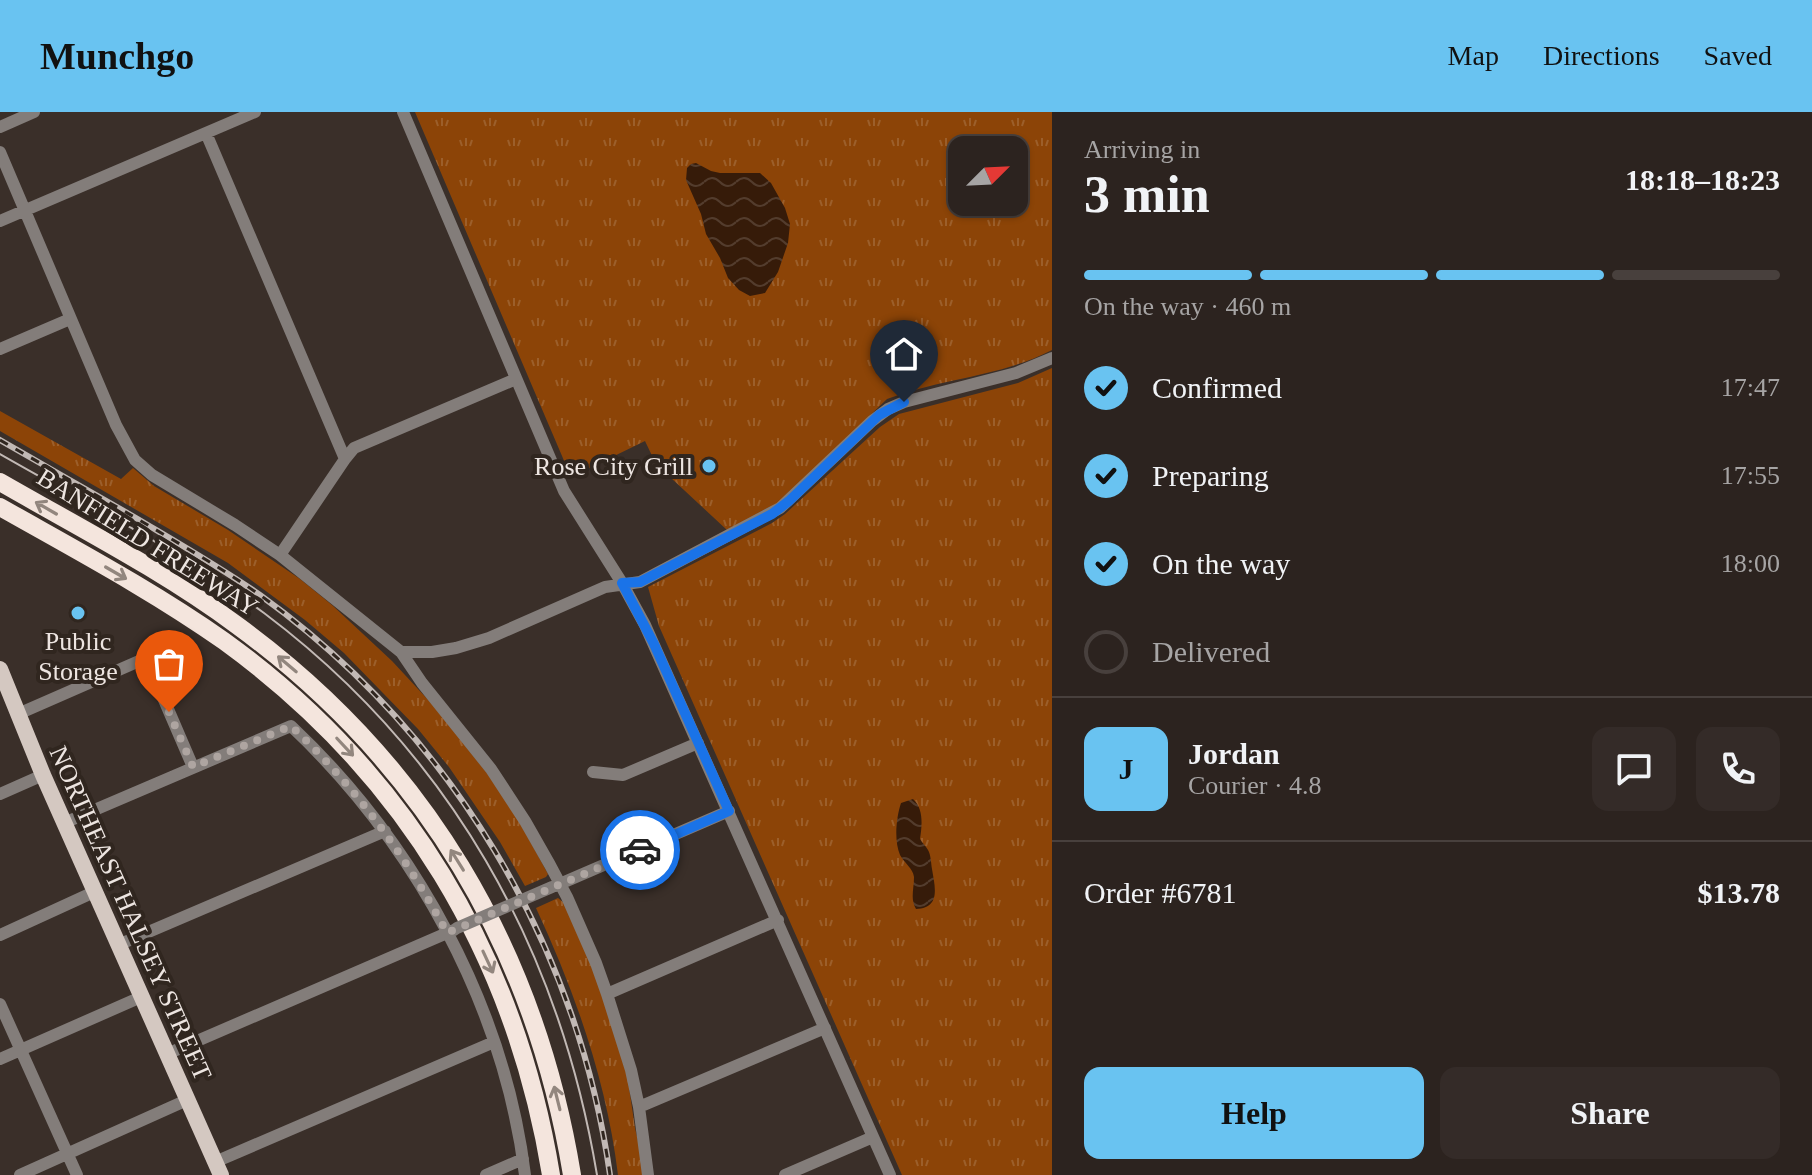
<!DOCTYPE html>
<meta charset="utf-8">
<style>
body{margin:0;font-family:Georgia,serif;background:#342b28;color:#f1f3f6;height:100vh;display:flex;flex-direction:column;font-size:30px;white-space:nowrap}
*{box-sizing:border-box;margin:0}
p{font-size:26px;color:#a6a4a4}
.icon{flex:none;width:44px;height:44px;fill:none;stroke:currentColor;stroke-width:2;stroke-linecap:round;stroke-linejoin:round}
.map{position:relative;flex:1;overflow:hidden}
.sheet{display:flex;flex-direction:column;background:#2c231f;width:760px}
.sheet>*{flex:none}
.needle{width:52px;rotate:66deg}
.fabs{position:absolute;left:948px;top:24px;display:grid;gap:16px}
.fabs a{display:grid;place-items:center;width:80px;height:80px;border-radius:16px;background:#2c231f;box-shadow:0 2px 6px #0004,0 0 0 2px #48403d;font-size:40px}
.pin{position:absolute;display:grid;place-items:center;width:68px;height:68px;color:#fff;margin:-82px -34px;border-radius:50% 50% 50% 0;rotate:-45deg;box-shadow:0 0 8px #0007}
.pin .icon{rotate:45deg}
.courier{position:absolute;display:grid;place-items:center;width:80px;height:80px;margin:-40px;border:6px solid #1a73e8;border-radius:50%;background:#fff;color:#222;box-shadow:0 2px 10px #0007}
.head em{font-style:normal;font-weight:600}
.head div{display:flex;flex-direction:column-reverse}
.head{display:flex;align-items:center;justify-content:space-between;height:136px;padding:0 32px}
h1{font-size:52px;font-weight:600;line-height:60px}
.bar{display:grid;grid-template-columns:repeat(4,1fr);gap:12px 8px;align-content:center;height:96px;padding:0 32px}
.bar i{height:10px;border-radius:6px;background:#48403d}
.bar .selected{background:#69c3f1}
.bar p{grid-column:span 4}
.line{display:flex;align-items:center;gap:20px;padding:0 32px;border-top:2px solid #48403d}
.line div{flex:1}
.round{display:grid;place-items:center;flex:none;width:84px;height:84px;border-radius:16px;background:#342b28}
ol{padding:0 32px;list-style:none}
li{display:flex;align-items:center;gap:24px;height:88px}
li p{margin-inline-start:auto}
li .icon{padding:8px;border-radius:50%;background:#69c3f1;color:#111;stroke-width:4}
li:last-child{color:#a6a4a4}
li i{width:44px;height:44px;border:4px solid #48403d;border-radius:50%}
.action{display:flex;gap:16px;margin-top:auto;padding:16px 32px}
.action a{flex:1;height:92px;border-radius:16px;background:#69c3f1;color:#111;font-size:32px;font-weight:600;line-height:92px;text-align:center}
.action a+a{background:#342b28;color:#f1f3f6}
header{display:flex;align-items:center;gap:48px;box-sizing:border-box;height:112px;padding:0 40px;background:#69c3f1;color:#111}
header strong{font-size:38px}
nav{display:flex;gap:44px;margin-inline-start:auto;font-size:28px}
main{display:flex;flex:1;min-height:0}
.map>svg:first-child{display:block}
.grass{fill:url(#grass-tufts);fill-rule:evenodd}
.water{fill:url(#water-waves)}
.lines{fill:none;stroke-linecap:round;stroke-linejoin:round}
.minor{stroke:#837d7a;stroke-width:12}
.major{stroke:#d4c8c1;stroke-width:16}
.highway{stroke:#f4e5dd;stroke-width:18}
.tram{stroke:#c2b9b5;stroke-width:2}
.rail-casing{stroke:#c2b9b5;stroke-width:6}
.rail{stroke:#30261f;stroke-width:3;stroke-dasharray:9;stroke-linecap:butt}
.minor-bridge{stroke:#837d7a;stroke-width:12}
.oneway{stroke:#92867e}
.done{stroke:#aea5a1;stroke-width:8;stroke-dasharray:0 14.4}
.route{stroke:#1a73e8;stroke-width:10}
.poi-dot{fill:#69c3f1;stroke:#30261f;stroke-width:3}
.labels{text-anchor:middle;stroke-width:8;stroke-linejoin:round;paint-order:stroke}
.poi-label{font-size:26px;fill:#ede5e1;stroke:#30261f;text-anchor:end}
.street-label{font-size:26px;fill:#ede5e1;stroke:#30261f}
</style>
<header>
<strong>Munchgo</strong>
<nav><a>Map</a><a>Directions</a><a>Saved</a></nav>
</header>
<main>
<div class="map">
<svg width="1052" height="1063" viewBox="0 0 1052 1063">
<defs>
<pattern id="grass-tufts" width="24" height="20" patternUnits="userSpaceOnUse" patternTransform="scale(2)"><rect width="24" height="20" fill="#8c4407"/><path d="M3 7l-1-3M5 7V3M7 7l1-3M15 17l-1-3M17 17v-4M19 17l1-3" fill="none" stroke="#9c5f2b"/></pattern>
<pattern id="water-waves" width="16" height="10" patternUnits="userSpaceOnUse" patternTransform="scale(2)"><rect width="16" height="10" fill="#361b09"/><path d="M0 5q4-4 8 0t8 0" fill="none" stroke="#533c2d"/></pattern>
</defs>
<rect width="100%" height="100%" fill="#3a2f29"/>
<path class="grass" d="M415,0H1052V238C1000,265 941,266 887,287L784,386L771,396L727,418L656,352L645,329L571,365ZM962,38H1014V90H962Z
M1052,256V1063H902L659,514L648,475L772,411L785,402L880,315L899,302L1018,271Z
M0,299L121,367L133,356L154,374L228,418L300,467L332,493L392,549L431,591L487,661L519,709L548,762L546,765L525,774L500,730L449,655L418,617L344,541L305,508L228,451L0,319Z
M558,786L564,791L604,883L626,955L635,1016L646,1063H618C607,970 575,880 536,796Z"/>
<path class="water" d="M696,51L711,59L720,61H760L771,71L785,96L790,112L788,131L778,160L765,181L750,184L739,178L728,166L720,146L706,122L701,102L686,68L687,56L691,52Z
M913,687C924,697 922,714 920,727C922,731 926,734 928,738C931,743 931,751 932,757C935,775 941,796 916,797C910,787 914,777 914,765C913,756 904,751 900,743C894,729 896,706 901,691Z"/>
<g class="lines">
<path class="minor" d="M403,0L564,379L622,471L645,513L890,1063
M0,15L34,0
M206,21L345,347
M0,40L116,313L135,348L152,363L235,413L280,443L401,540L422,571L491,657L525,709L550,753L567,785L596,851L607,882L631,958L639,995L648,1063
M0,109L255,0
M0,237L70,207
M280,443L345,347L354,336L516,267
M401,540H432L456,536L489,526L605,475L640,470L780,396L872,309L888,297L904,290L1016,261L1052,246
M18,602L146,546L193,655
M593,660L623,663L698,631
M0,682L43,663
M64,711L291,614C414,730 504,893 525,1063
M555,774L729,699
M0,823L94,780
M118,833L385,719
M607,882L778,808
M0,892L77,1063
M167,942L454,818
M0,947L141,885
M639,995L825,916
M215,1050L494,930
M20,1063L187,988
M486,1063L523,1047
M785,1063L873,1025"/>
<path class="major" d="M0,557L43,663L221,1063"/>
<path class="highway" d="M0,370C80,416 164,459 238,514C424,650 535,837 572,1063
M0,395C76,438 153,479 224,529C405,660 515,843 551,1063"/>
<path class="tram" d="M0,342C89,393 182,440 264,501C450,641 559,835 597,1063"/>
<defs>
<path id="rail" d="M0,328C45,354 91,380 136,406C178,431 220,455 260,483C450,620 577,831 610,1063"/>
</defs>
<use href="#rail" class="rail-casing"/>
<use href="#rail" class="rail"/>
<path class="minor-bridge" d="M457,816L552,775"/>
</g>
<defs><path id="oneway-shaft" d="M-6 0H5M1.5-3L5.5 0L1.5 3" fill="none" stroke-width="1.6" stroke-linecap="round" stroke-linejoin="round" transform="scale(2)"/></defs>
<g class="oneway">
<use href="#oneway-shaft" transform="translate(46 396) rotate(-150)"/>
<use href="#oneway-shaft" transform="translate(116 461) rotate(30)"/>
<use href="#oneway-shaft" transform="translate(287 552) rotate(-140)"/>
<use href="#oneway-shaft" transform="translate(345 635) rotate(47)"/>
<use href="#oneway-shaft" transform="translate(457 748) rotate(-122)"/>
<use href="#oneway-shaft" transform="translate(488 850) rotate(65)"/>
<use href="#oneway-shaft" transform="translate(557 986) rotate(-104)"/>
</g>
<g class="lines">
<path class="done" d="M169,600L193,655L291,614C355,674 406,744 447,821L640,738"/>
<path class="route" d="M640,738L729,699L654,532L622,471L640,470L772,402L789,389L879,303L904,290"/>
</g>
<g class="poi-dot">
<circle cx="709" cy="354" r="8"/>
<circle cx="78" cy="501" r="8"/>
</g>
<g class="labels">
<g class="poi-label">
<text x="693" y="363">Rose City Grill</text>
<text x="78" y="538" text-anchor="middle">Public<tspan x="78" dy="30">Storage</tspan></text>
</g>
<g class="street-label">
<text transform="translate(148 430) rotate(32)" y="9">BANFIELD FREEWAY</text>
<text transform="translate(131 801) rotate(66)" y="9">NORTHEAST HALSEY STREET</text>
</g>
</g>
</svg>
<div class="fabs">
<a><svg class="needle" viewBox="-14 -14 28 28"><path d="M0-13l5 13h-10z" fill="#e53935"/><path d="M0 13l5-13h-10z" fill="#a6a4a4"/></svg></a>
</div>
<div class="pin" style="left:169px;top:600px;background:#ea580c"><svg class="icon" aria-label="bag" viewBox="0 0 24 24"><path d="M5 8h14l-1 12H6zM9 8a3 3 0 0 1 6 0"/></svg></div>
<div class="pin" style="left:904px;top:290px;background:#1f2937"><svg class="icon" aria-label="home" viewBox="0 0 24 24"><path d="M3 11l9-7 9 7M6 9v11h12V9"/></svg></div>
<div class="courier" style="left:640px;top:738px"><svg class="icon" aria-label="car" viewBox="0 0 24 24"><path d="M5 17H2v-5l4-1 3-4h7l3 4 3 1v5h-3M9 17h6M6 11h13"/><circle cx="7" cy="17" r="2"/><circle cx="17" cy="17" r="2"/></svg></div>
</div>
<section class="sheet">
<div class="head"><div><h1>3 min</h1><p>Arriving in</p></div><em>18:18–18:23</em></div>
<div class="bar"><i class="selected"></i><i class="selected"></i><i class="selected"></i><i></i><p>On the way · 460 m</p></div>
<ol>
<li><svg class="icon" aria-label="check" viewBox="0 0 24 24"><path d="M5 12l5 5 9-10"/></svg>Confirmed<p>17:47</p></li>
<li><svg class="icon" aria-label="check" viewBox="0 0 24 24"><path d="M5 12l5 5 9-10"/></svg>Preparing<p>17:55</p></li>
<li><svg class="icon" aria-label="check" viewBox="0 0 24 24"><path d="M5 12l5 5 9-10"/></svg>On the way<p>18:00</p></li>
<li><i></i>Delivered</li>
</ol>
<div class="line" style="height:144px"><b class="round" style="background:#69c3f1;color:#111">J</b><div><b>Jordan</b><p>Courier · 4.8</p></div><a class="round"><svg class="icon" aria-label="chat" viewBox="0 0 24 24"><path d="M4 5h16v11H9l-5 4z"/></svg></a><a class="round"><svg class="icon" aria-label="phone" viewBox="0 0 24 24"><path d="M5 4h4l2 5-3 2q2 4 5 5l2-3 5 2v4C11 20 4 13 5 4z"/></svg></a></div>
<div class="line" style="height:104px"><div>Order #6781</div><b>$13.78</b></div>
<div class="action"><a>Help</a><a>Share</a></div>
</section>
</main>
